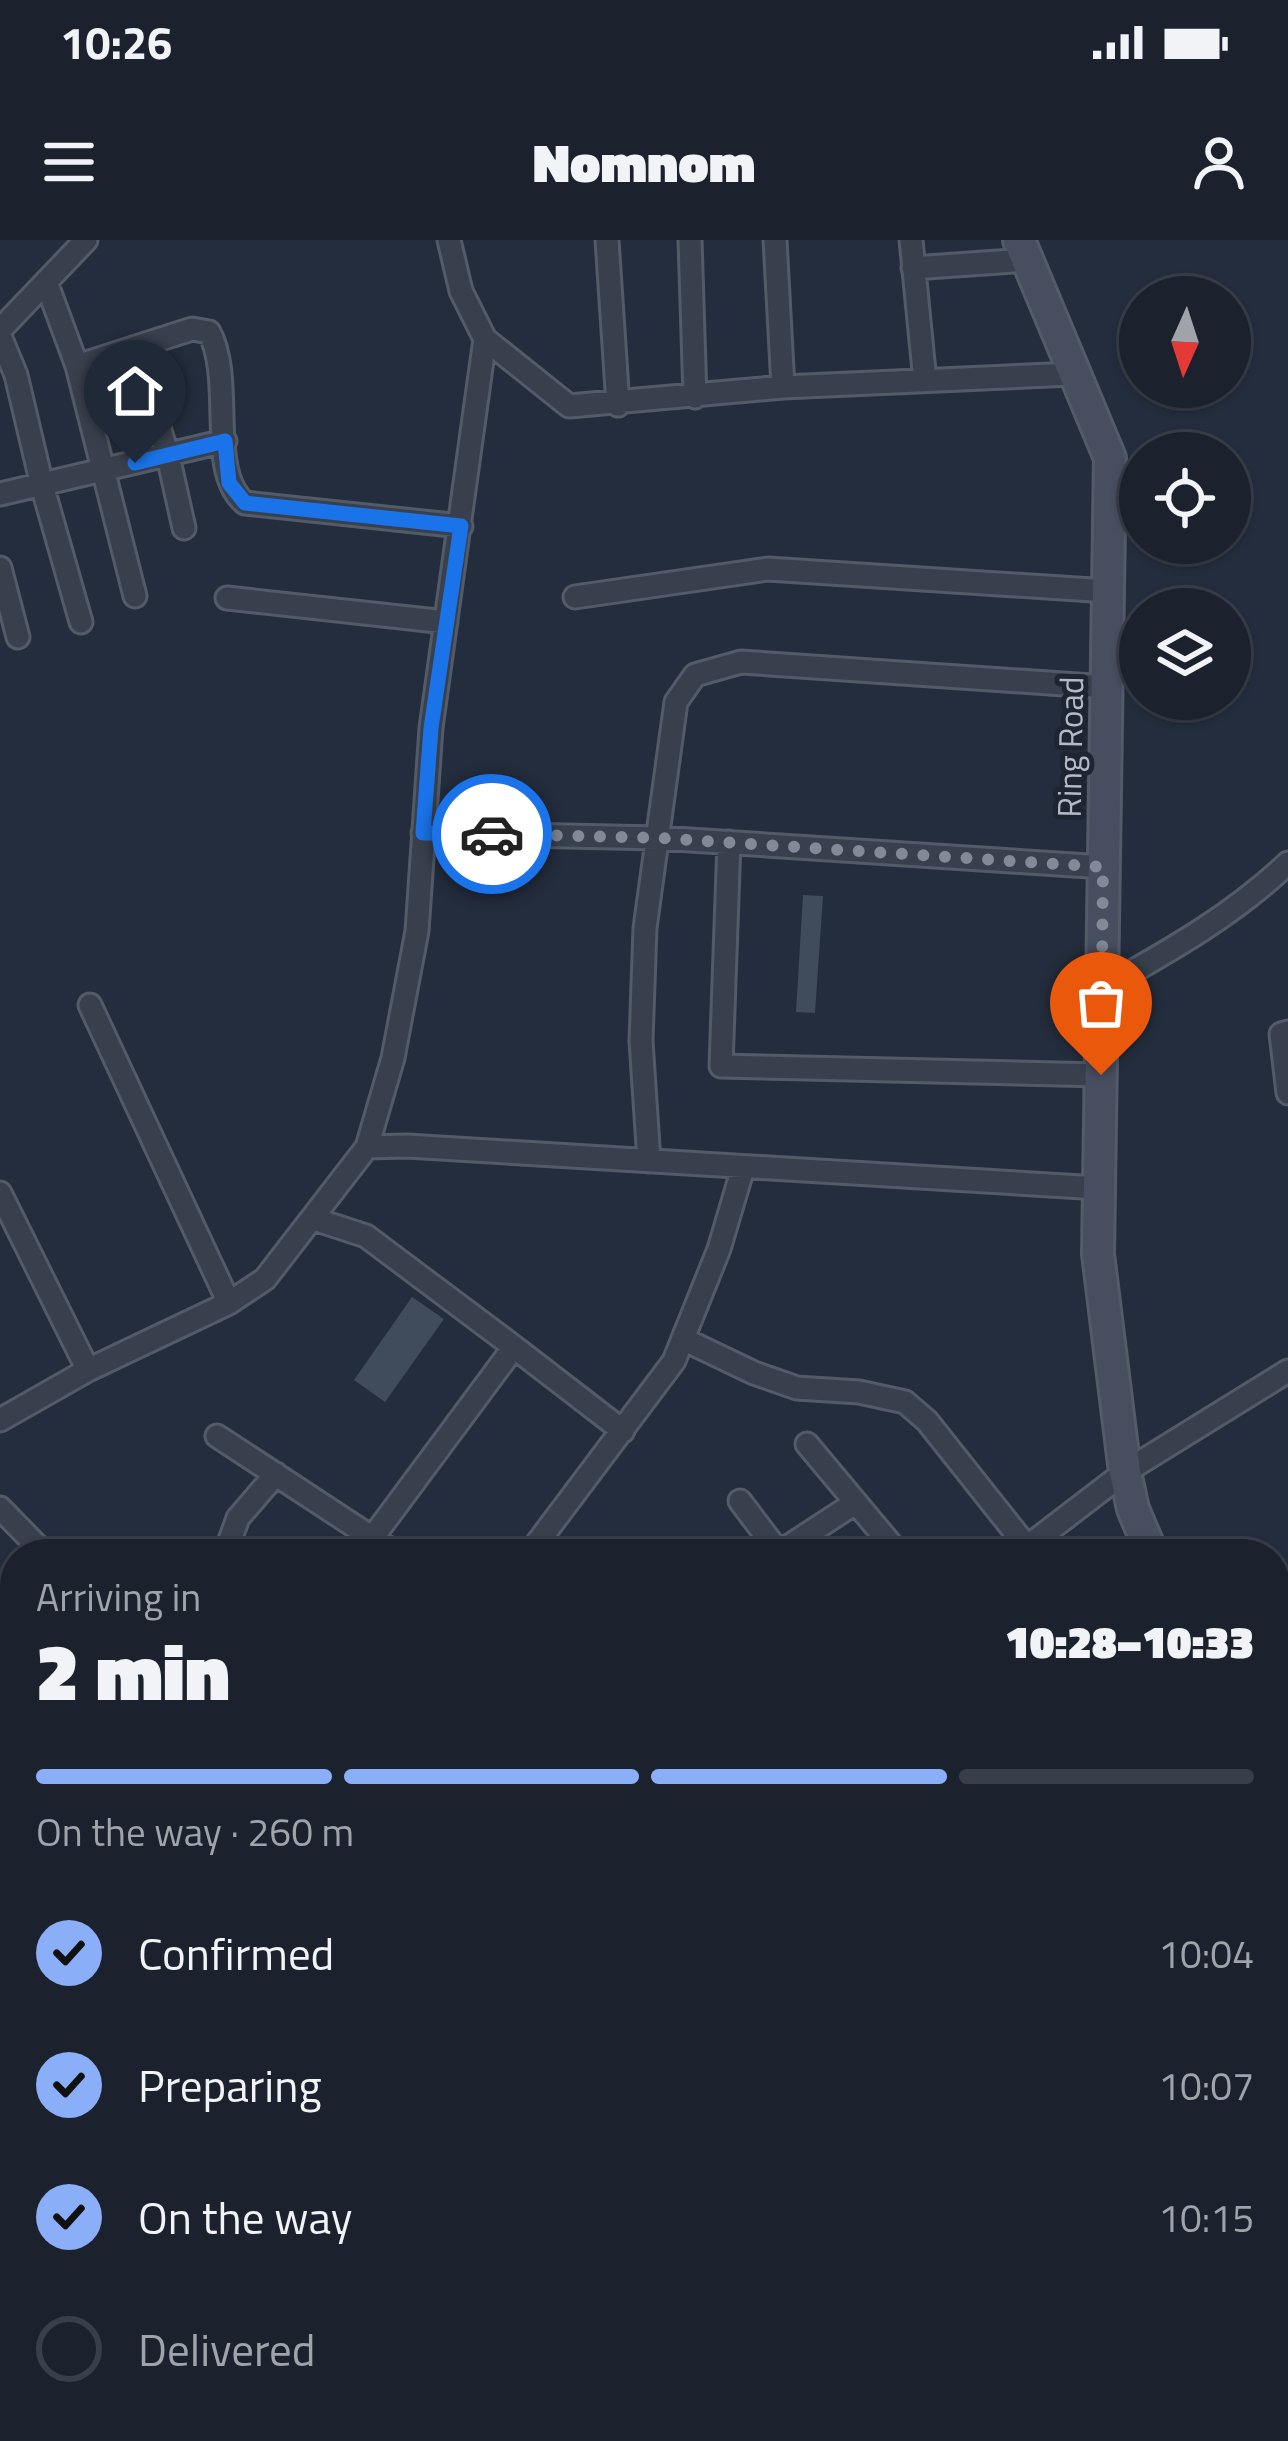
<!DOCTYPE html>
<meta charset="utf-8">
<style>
body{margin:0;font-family:"Titillium Web",sans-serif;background:#282f3a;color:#f1f3f6;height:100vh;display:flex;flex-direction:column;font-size:45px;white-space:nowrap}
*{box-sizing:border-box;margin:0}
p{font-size:39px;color:#a0a4aa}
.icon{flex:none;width:66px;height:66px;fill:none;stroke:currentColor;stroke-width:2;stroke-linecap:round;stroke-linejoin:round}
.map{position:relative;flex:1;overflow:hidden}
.details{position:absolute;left:0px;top:1299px;width:1290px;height:903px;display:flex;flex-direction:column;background:#1b222e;border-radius:48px 48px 0 0;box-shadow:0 3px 9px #0004,0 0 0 3px #393f4a}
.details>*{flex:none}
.needle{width:78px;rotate:183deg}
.fabs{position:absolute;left:1119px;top:36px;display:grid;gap:24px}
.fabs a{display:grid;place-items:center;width:132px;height:132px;border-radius:50%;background:#1b222e;box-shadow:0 3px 9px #0004,0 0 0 3px #393f4a;font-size:60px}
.pin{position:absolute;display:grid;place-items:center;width:102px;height:102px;color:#fff;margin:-123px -51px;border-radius:50% 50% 50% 0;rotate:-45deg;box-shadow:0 0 12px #0007}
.pin .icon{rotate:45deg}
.courier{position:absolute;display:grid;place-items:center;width:120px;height:120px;margin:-60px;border:9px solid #1a73e8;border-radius:50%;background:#fff;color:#222;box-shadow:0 3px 15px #0007}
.head em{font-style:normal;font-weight:800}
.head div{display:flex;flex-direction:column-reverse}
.head{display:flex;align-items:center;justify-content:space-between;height:204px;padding:0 36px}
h1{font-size:78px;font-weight:800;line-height:90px}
.bar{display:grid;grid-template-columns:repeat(4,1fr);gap:18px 12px;align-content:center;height:144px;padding:0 36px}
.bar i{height:15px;border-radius:9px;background:#393f4a}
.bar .current{background:#8aaef7}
.bar p{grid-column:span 4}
ol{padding:0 36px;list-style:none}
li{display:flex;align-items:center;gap:36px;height:132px}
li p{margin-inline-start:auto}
li .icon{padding:12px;border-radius:50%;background:#8aaef7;color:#111;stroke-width:4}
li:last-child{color:#a0a4aa}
li i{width:66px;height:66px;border:6px solid #393f4a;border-radius:50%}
.status{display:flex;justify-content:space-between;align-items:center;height:84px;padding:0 60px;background:#1b222e;direction:ltr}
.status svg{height:33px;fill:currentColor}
header{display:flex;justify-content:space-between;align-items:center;height:156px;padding:0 36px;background:#1b222e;font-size:54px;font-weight:800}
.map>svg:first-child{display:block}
.building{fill:#404b5c}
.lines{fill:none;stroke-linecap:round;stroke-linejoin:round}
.street-casing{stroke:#535b68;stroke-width:27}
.secondary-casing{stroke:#535b68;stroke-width:36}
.street{stroke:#38404d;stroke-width:21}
.secondary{stroke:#464e60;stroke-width:30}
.done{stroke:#828997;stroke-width:12;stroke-dasharray:0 21.6}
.route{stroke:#1a73e8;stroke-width:15}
.labels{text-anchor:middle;stroke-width:10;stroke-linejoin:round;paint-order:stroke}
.street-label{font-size:33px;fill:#b4bbc8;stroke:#1d2532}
</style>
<div class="status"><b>10:26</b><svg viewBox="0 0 49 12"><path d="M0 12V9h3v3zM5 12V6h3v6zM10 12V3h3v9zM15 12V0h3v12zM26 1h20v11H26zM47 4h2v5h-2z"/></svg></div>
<header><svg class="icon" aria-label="menu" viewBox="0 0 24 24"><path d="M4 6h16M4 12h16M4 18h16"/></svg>Nomnom<svg class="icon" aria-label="person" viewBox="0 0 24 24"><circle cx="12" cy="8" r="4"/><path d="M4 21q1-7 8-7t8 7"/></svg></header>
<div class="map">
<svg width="1288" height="2201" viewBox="0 0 1288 2201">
<rect width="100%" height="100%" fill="#242d3d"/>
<path class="building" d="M803,655L823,656L815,773L796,772Z
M412,1057L444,1079L385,1162L354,1140Z"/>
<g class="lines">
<defs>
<path id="street" d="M449,0L461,51L485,99L569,166L783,147L1072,134
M607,0L618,165
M690,0L695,157
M775,0L783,147
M911,0L925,141
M913,28L1027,20
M46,42L77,126L192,89L209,92C235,139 206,231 245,263L461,286
M0,90L86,0
M0,96L16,135L42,245L81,382
M134,108L168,216L184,288
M77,126L135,356
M0,254L225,201
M0,328L18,397
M575,357L768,329L1108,351
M227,358L446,382
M423,593L659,598L1104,627
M729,602L721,826L1101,835
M1102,749C1169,711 1232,676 1288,623
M90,765L229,1063
M1288,792L1281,794L1288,853
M367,907L407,906L1099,948
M649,921L641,801L645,688L676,462L695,435L741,422L1107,447
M0,953L88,1130
M314,979L366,996L514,1107
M683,1099L754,1133L797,1148L859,1152L905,1162L927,1181L1027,1307
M0,1180L88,1130L229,1063L265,1039L367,907L393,818L417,691L431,488L485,99
M217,1196L397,1314
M807,1204L899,1314
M740,1261L780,1314
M0,1268L45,1314
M373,1297L514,1107L623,1191
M225,1314L238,1278L276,1234
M529,1314L674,1121L719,1009L743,928
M777,1314L855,1263
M1018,1314L1125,1232L1288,1131
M0,1358L15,1368
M1275,1426L1288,1422
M0,1519L15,1536
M1275,1526L1288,1524
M1275,1751L1288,1749
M1275,1966L1288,1964
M419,2187L422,2201
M626,2187L629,2201
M899,2187L901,2201
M1078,2187L1081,2201
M1188,2187L1191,2201"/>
<path id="secondary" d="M1019,0L1110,218L1098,1014L1125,1232L1133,1269L1152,1314
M1275,1684L1288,1732"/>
</defs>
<use href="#street" class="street-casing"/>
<use href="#secondary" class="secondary-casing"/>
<use href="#street" class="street"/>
<use href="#secondary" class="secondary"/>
</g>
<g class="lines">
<path class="done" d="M492,594L659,598L1103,627L1101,835"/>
<path class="route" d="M135,223L225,201L229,243L245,263L461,286L431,488L423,593L492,594"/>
</g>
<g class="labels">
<g class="street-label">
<text transform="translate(1070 507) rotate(-89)" y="12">Ring Road</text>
</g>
</g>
</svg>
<div class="fabs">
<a><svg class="needle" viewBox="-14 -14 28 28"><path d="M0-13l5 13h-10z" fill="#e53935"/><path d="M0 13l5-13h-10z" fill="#a0a4aa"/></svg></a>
<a><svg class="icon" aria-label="locate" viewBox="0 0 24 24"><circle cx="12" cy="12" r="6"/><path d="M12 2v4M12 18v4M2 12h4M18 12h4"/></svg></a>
<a><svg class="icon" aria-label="layers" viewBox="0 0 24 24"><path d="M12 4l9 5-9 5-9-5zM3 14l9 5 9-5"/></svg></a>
</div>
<div class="pin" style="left:1101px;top:835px;background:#ea580c"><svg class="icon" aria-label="bag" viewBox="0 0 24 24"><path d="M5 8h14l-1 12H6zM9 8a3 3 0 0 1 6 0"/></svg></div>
<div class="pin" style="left:135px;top:223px;background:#1f2937"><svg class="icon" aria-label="home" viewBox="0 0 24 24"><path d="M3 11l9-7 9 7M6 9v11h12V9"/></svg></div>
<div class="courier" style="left:492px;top:594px"><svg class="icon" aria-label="car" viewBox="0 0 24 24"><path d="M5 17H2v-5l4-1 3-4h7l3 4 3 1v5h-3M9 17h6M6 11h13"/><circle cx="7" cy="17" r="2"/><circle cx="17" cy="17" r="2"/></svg></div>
<section class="details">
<div class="head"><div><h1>2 min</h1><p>Arriving in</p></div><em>10:28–10:33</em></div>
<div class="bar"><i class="current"></i><i class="current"></i><i class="current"></i><i></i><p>On the way · 260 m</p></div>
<ol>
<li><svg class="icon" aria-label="check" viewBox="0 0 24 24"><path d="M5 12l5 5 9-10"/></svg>Confirmed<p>10:04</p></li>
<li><svg class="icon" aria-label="check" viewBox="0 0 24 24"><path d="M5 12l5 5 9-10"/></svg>Preparing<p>10:07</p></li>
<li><svg class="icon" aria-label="check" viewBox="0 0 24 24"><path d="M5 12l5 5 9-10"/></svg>On the way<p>10:15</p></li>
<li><i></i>Delivered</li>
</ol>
</section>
</div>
